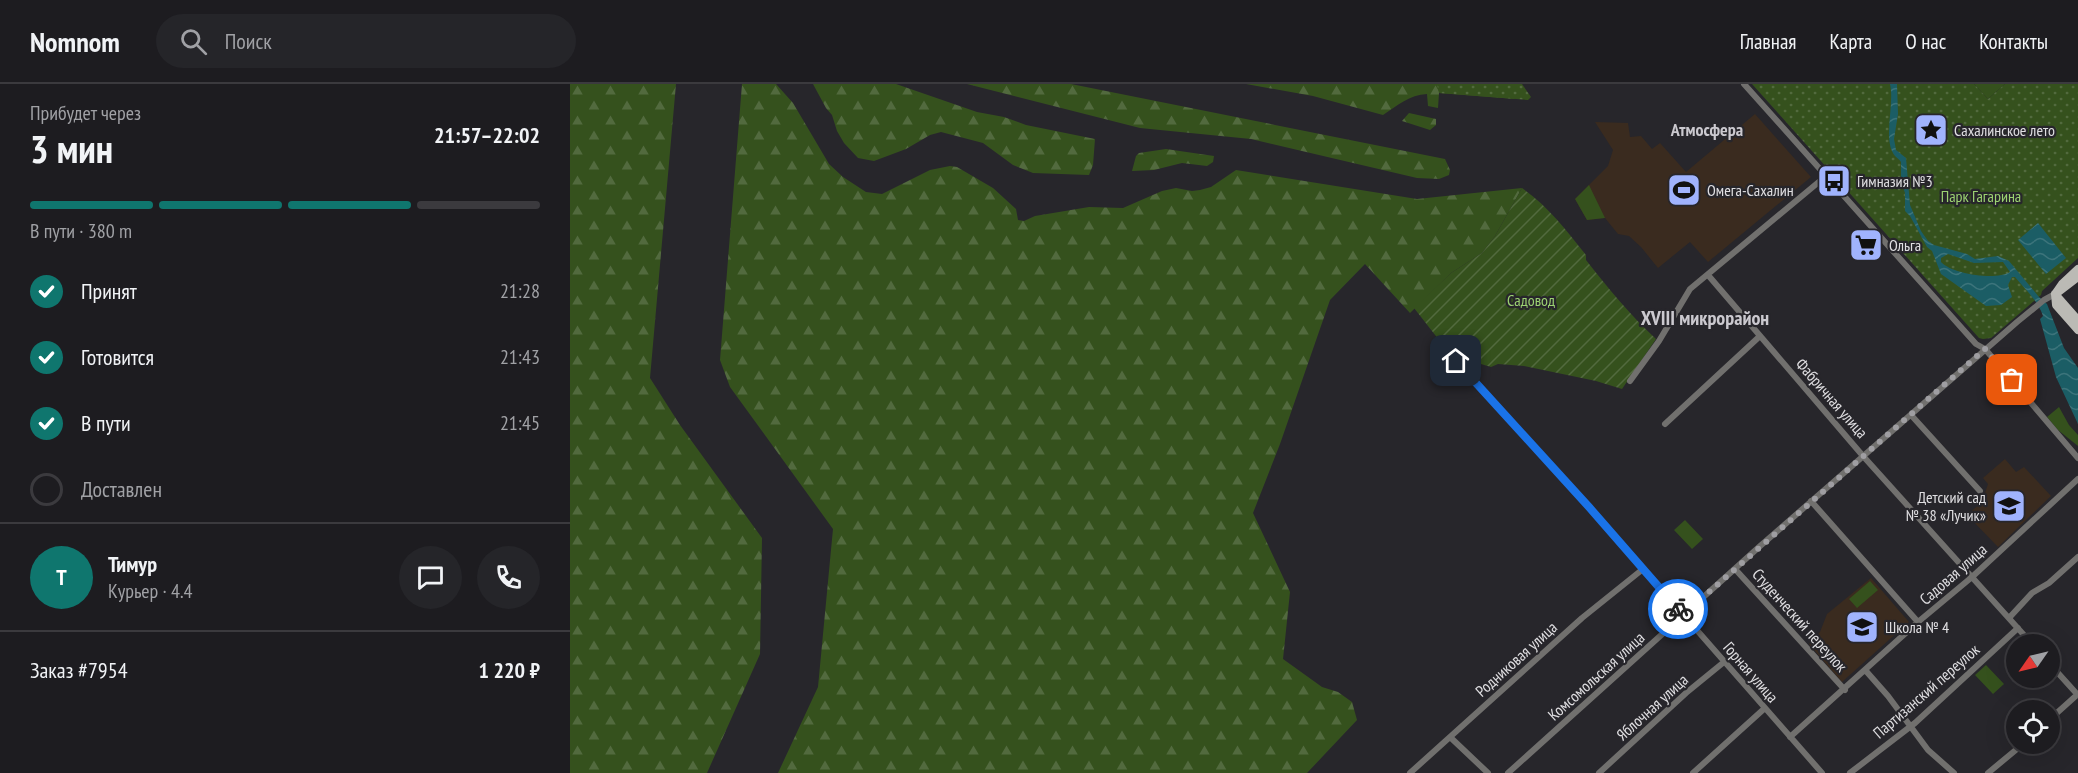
<!DOCTYPE html>
<html lang="ru">
<meta charset="utf-8">
<style>
body{margin:0;font-family:"PT Sans Narrow",sans-serif;background:#252529;color:#f1f3f6;height:100vh;display:flex;flex-direction:column;font-size:22px;white-space:nowrap}
*{box-sizing:border-box;margin:0}
p{font-size:20px;color:#a0a1a5}
.icon{flex:none;width:33px;height:33px;fill:none;stroke:currentColor;stroke-width:2;stroke-linecap:round;stroke-linejoin:round}
.map{position:relative;flex:1;overflow:hidden}
.details{display:flex;flex-direction:column;background:#1d1c20;width:570px}
.details>*{flex:none}
.needle{width:39px;rotate:236deg}
.fabs{position:absolute;left:1436px;top:550px;display:grid;gap:12px}
.fabs a{display:grid;place-items:center;width:54px;height:54px;border-radius:50%;background:#1d1c20;box-shadow:0 6px 24px #0002,0 0 0 2px #3b3a3e;font-size:30px}
.pin{position:absolute;display:grid;place-items:center;width:51px;height:51px;color:#fff;margin:-26px;border-radius:12px;box-shadow:0 3px 9px #0006}
.courier{position:absolute;display:grid;place-items:center;width:60px;height:60px;margin:-30px;border:4px solid #1a73e8;border-radius:50%;background:#fff;color:#222;box-shadow:0 2px 8px #0007}
.overview em{font-style:normal;font-weight:700}
.overview div{display:flex;flex-direction:column-reverse}
.overview{display:flex;align-items:center;justify-content:space-between;height:102px;padding:0 30px}
h1{font-size:39px;font-weight:700;line-height:45px}
.bar{display:grid;grid-template-columns:repeat(4,1fr);gap:9px 6px;align-content:center;height:72px;padding:0 30px}
.bar i{height:8px;border-radius:4px;background:#3b3a3e}
.bar .active{background:#0f766e}
.bar p{grid-column:span 4}
.line{display:flex;align-items:center;gap:15px;padding:0 30px;border-top:2px solid #3b3a3e}
.line div{flex:1}
.round{display:grid;place-items:center;flex:none;width:63px;height:63px;border-radius:32px;background:#252529}
ol{padding:0 30px;list-style:none}
li{display:flex;align-items:center;gap:18px;height:66px}
li p{margin-inline-start:auto}
li .icon{padding:6px;border-radius:50%;background:#0f766e;color:#fff;stroke-width:4}
li:last-child{color:#a0a1a5}
li i{width:33px;height:33px;border:3px solid #3b3a3e;border-radius:50%}
header{display:flex;align-items:center;gap:36px;box-sizing:border-box;height:84px;padding:0 30px;background:#1d1c20;border-bottom:2px solid #3b3a3e}
header strong{font-size:28px}
nav{display:flex;gap:33px;margin-inline-start:auto;font-size:21px}
.search{width:420px;height:54px;background:#252529;display:flex;align-items:center;gap:15px;box-sizing:border-box;padding:0 21px;border-radius:33px;color:#a0a1a5;font-size:22px}
main{display:flex;flex:1;min-height:0}
.map>svg:first-child{display:block}
.education{fill:#3a2b1f}
.grass{fill:#35511d}
.forest{fill:url(#forest-firs)}
.park{fill:url(#park-dots)}
.garden{fill:url(#garden-furrows)}
.water{fill:url(#water-waves);fill-rule:evenodd}
.lines{fill:none;stroke-linecap:round;stroke-linejoin:round}
.minor{stroke:#71706e;stroke-width:6}
.major{stroke:#bbbab5;stroke-width:8}
.done{stroke:#9f9ea2;stroke-width:6;stroke-dasharray:0 10.8}
.route{stroke:#1a73e8;stroke-width:8}
.labels{text-anchor:middle;stroke-width:4.5;stroke-linejoin:round;paint-order:stroke}
.poi-label{font-size:16px;fill:#e0dfe2;stroke:#27262b;text-anchor:start}
.park-label{font-size:16px;fill:#9cd272;stroke:#27262b}
.street-label{font-size:16px;fill:#e0dfe2;stroke:#27262b}
.neighbourhood-label{font-size:18px;font-weight:bold;fill:#cbc9cf;stroke:#27262b}
.quarter-label{font-size:20px;font-weight:bold;fill:#cbc9cf;stroke:#27262b}
</style>
<header>
<strong>Nomnom</strong>
<div class="search"><svg class="icon" aria-label="search" viewBox="0 0 24 24"><circle cx="10" cy="10" r="6"/><path d="M15 15l6 6"/></svg>Поиск</div>
<nav><a>Главная</a><a>Карта</a><a>О нас</a><a>Контакты</a></nav>
</header>
<main>
<section class="details">
<div class="overview"><div><h1>3 мин</h1><p>Прибудет через</p></div><em>21:57–22:02</em></div>
<div class="bar"><i class="active"></i><i class="active"></i><i class="active"></i><i></i><p>В пути · 380 m</p></div>
<ol>
<li><svg class="icon" aria-label="check" viewBox="0 0 24 24"><path d="M5 12l5 5 9-10"/></svg>Принят<p>21:28</p></li>
<li><svg class="icon" aria-label="check" viewBox="0 0 24 24"><path d="M5 12l5 5 9-10"/></svg>Готовится<p>21:43</p></li>
<li><svg class="icon" aria-label="check" viewBox="0 0 24 24"><path d="M5 12l5 5 9-10"/></svg>В пути<p>21:45</p></li>
<li><i></i>Доставлен</li>
</ol>
<div class="line" style="height:108px"><b class="round" style="background:#0f766e;color:#fff">Т</b><div><b>Тимур</b><p>Курьер · 4.4</p></div><a class="round"><svg class="icon" aria-label="chat" viewBox="0 0 24 24"><path d="M4 5h16v11H9l-5 4z"/></svg></a><a class="round"><svg class="icon" aria-label="phone" viewBox="0 0 24 24"><path d="M5 4h4l2 5-3 2q2 4 5 5l2-3 5 2v4C11 20 4 13 5 4z"/></svg></a></div>
<div class="line" style="height:78px"><div>Заказ #7954</div><b>1 220 ₽</b></div>
</section>
<div class="map">
<svg width="1508" height="689" viewBox="0 0 1508 689">
<defs>
<pattern id="forest-firs" width="22" height="20" patternUnits="userSpaceOnUse" patternTransform="scale(1.5)"><rect width="22" height="20" fill="#35511d"/><path d="M5 1l3.5 6h-7zM16 11l3.5 6h-7z" fill="#526a3e"/></pattern>
<pattern id="park-dots" width="8" height="8" patternUnits="userSpaceOnUse" patternTransform="scale(1.5)"><rect width="8" height="8" fill="#35511d"/><path d="M2 2h.1M6 6h.1" fill="none" stroke="#526a3e" stroke-width="1.8" stroke-linecap="round"/></pattern>
<pattern id="garden-furrows" width="10" height="10" patternUnits="userSpaceOnUse" patternTransform="scale(1.5)"><rect width="10" height="10" fill="#35511d"/><path d="M-1 1l2-2M0 10L10 0M9 11l2-2" fill="none" stroke="#526a3e"/></pattern>
<pattern id="water-waves" width="16" height="10" patternUnits="userSpaceOnUse" patternTransform="scale(1.5)"><rect width="16" height="10" fill="#1b5d65"/><path d="M0 5q4-4 8 0t8 0" fill="none" stroke="#3c747b"/></pattern>
</defs>
<rect width="100%" height="100%" fill="#27262b"/>
<path class="education" d="M1185,30L1241,93L1138,178L1120,158L1088,184L1071,163L1059,152L1048,150L1035,134L1017,136L1005,115L1038,82L1043,66L1025,38L1058,39L1060,53L1071,52L1082,65L1090,59L1116,88Z
M1435,375L1446,388L1454,383L1481,412L1428,463L1397,431L1412,418L1418,400L1413,394Z
M1301,494L1339,538L1272,598L1239,560L1250,548L1257,530Z"/>
<path class="grass" d="M1404,0H1435L1418,15Z
M1019,101L1035,134L1017,136L1005,115Z
M1489,323L1499,341L1508,351V362L1488,346L1477,333Z
M1115,436L1133,455L1122,465L1104,446Z
M1300,497L1308,506L1287,524L1279,515Z
M1416,581L1434,600L1423,610L1405,591Z"/>
<path class="forest" d="M0,0H106L80,294L110,341L192,454L190,570L137,689H0Z
M172,0H206L223,19L259,80L273,93L296,108L312,110L360,86L380,82L387,83L423,104L446,125L448,136L454,137L465,132L519,123L553,124L592,107L606,104L622,107L630,106L641,103L666,86L847,115L952,104L925,152L912,169L881,189L840,229L795,180L760,216L710,360L683,429L720,508L713,575L752,603L768,608L782,618L787,636L737,689H208L248,603L263,445L160,303L150,276Z
M243,0H326L407,28L434,33L456,41L525,55L523,81L519,91L463,89L443,81L413,59L371,48L360,51L336,65L304,77L288,74L274,59L267,47L262,31L256,24Z
M397,0H501L875,75L880,86L879,91L869,95L847,94L681,55L570,44Z
M676,0H930L945,15L869,9L868,24L858,22L857,10C839,11 828,21 813,31L743,12Z
M839,29L866,35V41L860,46L832,37Z
M596,65L644,72L643,78L637,82L612,79L584,86L562,87L566,72L569,69Z"/>
<path class="park" d="M867,0H952L961,13L958,16L869,9Z
M1182,0H1404L1418,15L1435,0H1508V174L1472,207L1471,211L1421,254L1413,255L1409,254Z"/>
<path class="garden" d="M952,104C978,122 996,146 1016,171V176C1038,204 1060,231 1086,255L1052,305L1026,297L954,282L928,280L921,283L884,272L869,256L844,224L881,189L912,169L925,152Z"/>
<path class="water" d="M1320,0H1327L1328,30L1324,55L1326,66L1336,74L1340,121L1351,147L1358,157L1364,161L1397,170L1405,175L1428,172L1439,177L1469,213L1477,220L1494,264L1508,284V340L1486,293L1470,235L1473,232C1468,217 1455,205 1445,193H1442L1438,201L1442,213L1431,221L1416,222L1371,190L1362,167L1357,163L1340,132L1335,127V109L1331,97V78C1330,76 1327,74 1325,72C1312,56 1325,21 1320,0ZM1378,170L1404,179L1433,178L1440,188C1426,197 1382,190 1371,178V174Z
M1468,139L1496,174L1476,190L1448,156Z"/>
<g class="lines">
<path class="minor" d="M1174,0L1406,260L1415,265L1508,374
M1138,191L1293,372L1463,561
M873,263L1019,423L1252,689
M1060,297L1089,257L1120,205L1256,92
M1341,331L1410,407
M1095,340L1190,252
M1241,417L1348,538
M1165,485L1275,606
M1439,534L1462,509L1479,499L1508,473
M1479,579L1507,610
M1296,587L1318,612L1358,666L1384,689
M1479,636L1508,610
M880,653L918,689
M1220,653L1348,538L1402,493L1508,395
M840,689L1012,534L1073,485
M938,689L1189,463L1447,238L1474,216L1485,210
M1029,689L1116,609L1154,578
M1123,689L1195,624
M1280,689L1345,639L1448,544
M1418,689L1453,660"/>
<path class="major" d="M1487,209L1508,193
M1485,210L1486,221L1508,246
M1485,210L1508,236
M1485,210L1492,200L1508,185"/>
</g>
<g class="lines">
<path class="done" d="M1108,525L1113,531L1415,265L1442,296"/>
<path class="route" d="M886,277L1019,423L1108,525"/>
</g>
<defs>
<symbol id="sight-square" viewBox="-11 -11 22 22"><rect x="-9" y="-9" width="18" height="18" rx="4" fill="#a0b3fd" stroke="#27262b"/><path d="M0-6L1.8-2.2L6-1.7L2.9 1.2L3.7 5.4L0 3.3L-3.7 5.4L-2.9 1.2L-6-1.7L-1.8-2.2Z" fill="#111"/></symbol>
<symbol id="bus-square" viewBox="-11 -11 22 22"><rect x="-9" y="-9" width="18" height="18" rx="4" fill="#a0b3fd" stroke="#27262b"/><path d="M-5-6H5V4H4V6H2V4H-2V6H-4V4H-5ZM-3.5-4V0h7V-4ZM-3.5 1.2v1.5H-2V1.2ZM2 1.2v1.5H3.5V1.2Z" fill="#111"/></symbol>
<symbol id="stadium-square" viewBox="-11 -11 22 22"><rect x="-9" y="-9" width="18" height="18" rx="4" fill="#a0b3fd" stroke="#27262b"/><path d="M0-5a6.5 5 0 1 0 0 10a6.5 5 0 1 0 0-10ZM-3.5-1.8h7v3.6h-7Z" fill="#111"/></symbol>
<symbol id="supermarket-square" viewBox="-11 -11 22 22"><rect x="-9" y="-9" width="18" height="18" rx="4" fill="#a0b3fd" stroke="#27262b"/><path d="M-6-5.5h2.5l.6 2H6L4.5 2H-2.5L-4.4-4H-6ZM-1.5 3.2a1.3 1.3 0 1 0 .1 0ZM3 3.2a1.3 1.3 0 1 0 .1 0Z" fill="#111"/></symbol>
<symbol id="school-square" viewBox="-11 -11 22 22"><rect x="-9" y="-9" width="18" height="18" rx="4" fill="#a0b3fd" stroke="#27262b"/><path d="M0-5L7-2L0 1L-7-2ZM-4 1L0 2.5L4 1V4Q0 6-4 4Z" fill="#111"/></symbol>
</defs>
<g fill-rule="evenodd">
<use href="#sight-square" x="1342" y="27" width="38" height="38"/>
<use href="#bus-square" x="1245" y="78" width="38" height="38"/>
<use href="#stadium-square" x="1095" y="87" width="38" height="38"/>
<use href="#supermarket-square" x="1277" y="142" width="38" height="38"/>
<use href="#school-square" x="1420" y="403" width="38" height="38"/>
<use href="#school-square" x="1273" y="524" width="38" height="38"/>
</g>
<g class="labels">
<g class="poi-label">
<text x="1384" y="52">Сахалинское лето</text>
<text x="1287" y="103">Гимназия №3</text>
<text x="1137" y="112">Омега-Сахалин</text>
<text x="1319" y="167">Ольга</text>
<text x="1416" y="419" text-anchor="end">Детский сад<tspan x="1416" dy="18">№ 38 «Лучик»</tspan></text>
<text x="1315" y="549">Школа № 4</text>
</g>
<g class="park-label">
<text x="1411" y="118">Парк Гагарина</text>
<text x="961" y="222">Садовод</text>
</g>
<g class="street-label">
<text transform="translate(1262 314) rotate(49)" y="6">Фабричная улица</text>
<text transform="translate(1383 490) rotate(-41)" y="6">Садовая улица</text>
<text transform="translate(1230 536) rotate(48)" y="6">Студенческий переулок</text>
<text transform="translate(946 575) rotate(-42)" y="6">Родниковая улица</text>
<text transform="translate(1181 588) rotate(49)" y="6">Горная улица</text>
<text transform="translate(1026 592) rotate(-42)" y="6">Комсомольская улица</text>
<text transform="translate(1356 607) rotate(-41)" y="6">Партизанский переулок</text>
<text transform="translate(1082 623) rotate(-42)" y="6">Яблочная улица</text>
</g>
<g class="neighbourhood-label">
<text x="1137" y="52">Атмосфера</text>
</g>
<g class="quarter-label">
<text x="1135" y="241">XVIII микрорайон</text>
</g>
</g>
</svg>
<div class="fabs">
<a><svg class="needle" viewBox="-14 -14 28 28"><path d="M0-13l5 13h-10z" fill="#e53935"/><path d="M0 13l5-13h-10z" fill="#a0a1a5"/></svg></a>
<a><svg class="icon" aria-label="locate" viewBox="0 0 24 24"><circle cx="12" cy="12" r="6"/><path d="M12 2v4M12 18v4M2 12h4M18 12h4"/></svg></a>
</div>
<div class="pin" style="left:1442px;top:296px;background:#ea580c"><svg class="icon" aria-label="bag" viewBox="0 0 24 24"><path d="M5 8h14l-1 12H6zM9 8a3 3 0 0 1 6 0"/></svg></div>
<div class="pin" style="left:886px;top:277px;background:#1f2937"><svg class="icon" aria-label="home" viewBox="0 0 24 24"><path d="M3 11l9-7 9 7M6 9v11h12V9"/></svg></div>
<div class="courier" style="left:1108px;top:525px"><svg class="icon" aria-label="bike" viewBox="0 0 24 24"><circle cx="6" cy="16" r="4"/><circle cx="18" cy="16" r="4"/><path d="M6 16l4-8h5l3 8M10 8l3 8H6M13 5h3"/></svg></div>
</div>
</main>
